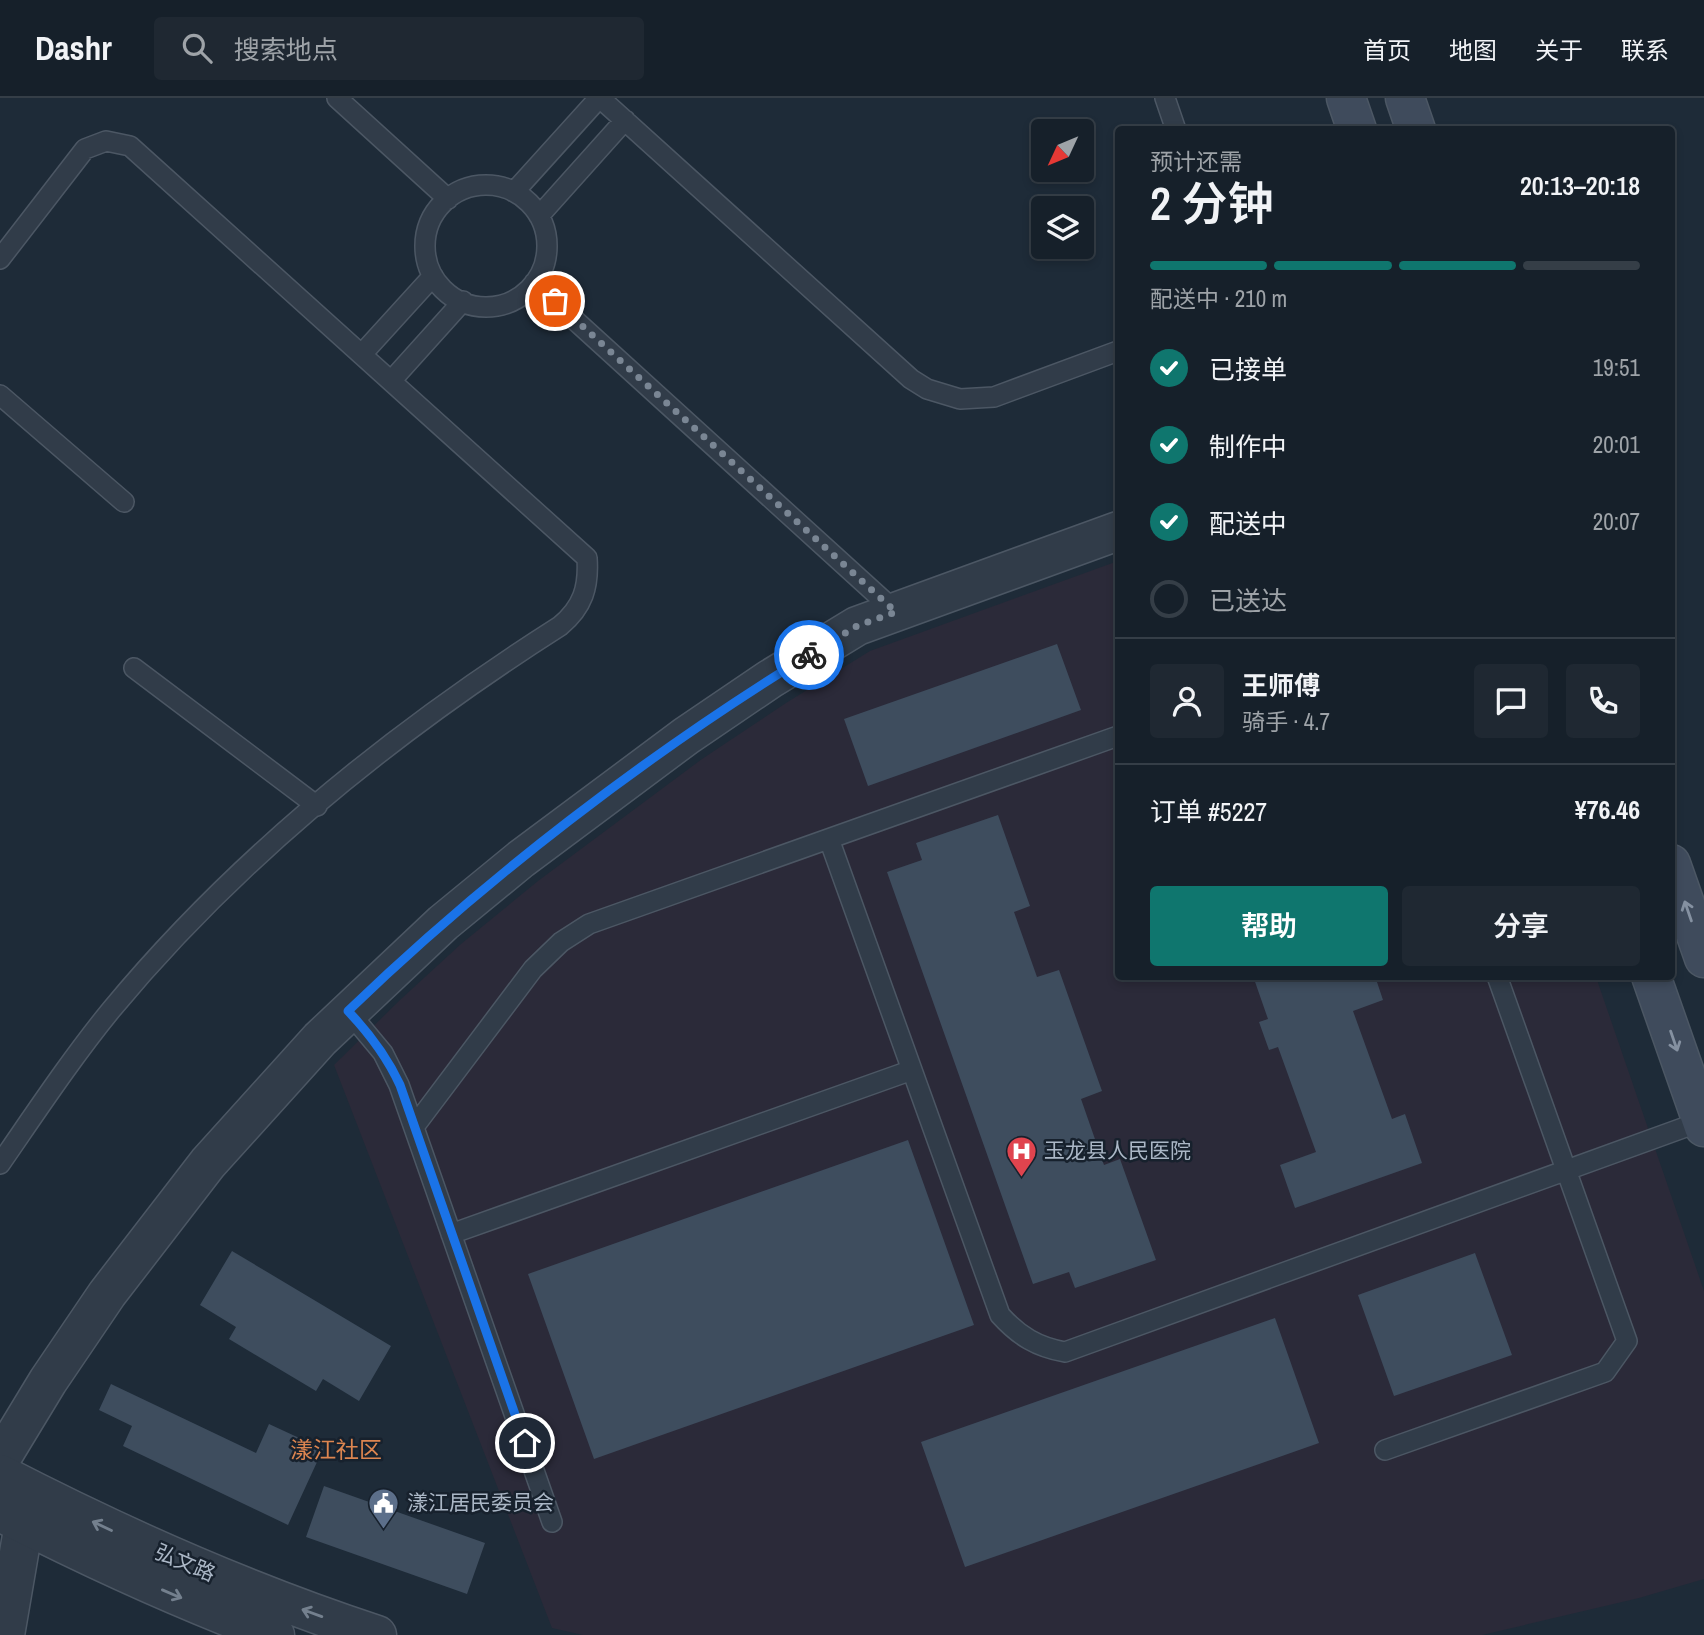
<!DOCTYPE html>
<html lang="zh">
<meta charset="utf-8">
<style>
body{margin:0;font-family:"Archivo Narrow","Noto Sans SC",sans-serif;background:#1f2832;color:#f1f3f6;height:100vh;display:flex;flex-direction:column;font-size:26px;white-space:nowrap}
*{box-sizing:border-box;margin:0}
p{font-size:23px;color:#9ea3a8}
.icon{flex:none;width:38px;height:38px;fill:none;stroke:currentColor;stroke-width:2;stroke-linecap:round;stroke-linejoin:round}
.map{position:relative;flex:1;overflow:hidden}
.details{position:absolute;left:1115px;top:28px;width:560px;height:854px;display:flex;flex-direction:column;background:#16202a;border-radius:7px;box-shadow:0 4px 10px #0003,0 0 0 2px #353e47}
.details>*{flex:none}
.needle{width:46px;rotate:226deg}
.controls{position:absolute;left:1031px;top:21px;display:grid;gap:14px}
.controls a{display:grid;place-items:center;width:63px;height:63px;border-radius:7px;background:#16202a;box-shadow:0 4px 10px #0003,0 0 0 2px #353e47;font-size:35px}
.pin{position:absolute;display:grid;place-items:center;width:60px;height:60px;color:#fff;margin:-30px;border:4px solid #fff;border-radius:50%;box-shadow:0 2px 7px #0007}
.courier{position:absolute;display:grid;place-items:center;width:70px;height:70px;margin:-35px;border:5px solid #1a73e8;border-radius:50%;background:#fff;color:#222;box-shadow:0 2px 9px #0007}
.headline em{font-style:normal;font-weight:600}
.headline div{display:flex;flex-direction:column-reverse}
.headline{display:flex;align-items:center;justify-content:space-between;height:119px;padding:0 35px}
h1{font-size:46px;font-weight:600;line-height:52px}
.bar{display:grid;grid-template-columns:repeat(4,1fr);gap:10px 7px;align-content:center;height:84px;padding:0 35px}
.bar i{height:9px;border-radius:5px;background:#353e47}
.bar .current{background:#0f766e}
.bar p{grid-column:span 4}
.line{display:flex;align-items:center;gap:18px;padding:0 35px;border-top:2px solid #353e47}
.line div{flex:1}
.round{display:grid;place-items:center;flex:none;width:74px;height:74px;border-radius:7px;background:#1f2832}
ol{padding:0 35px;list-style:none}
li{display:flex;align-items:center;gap:21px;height:77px}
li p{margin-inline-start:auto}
li .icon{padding:7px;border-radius:50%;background:#0f766e;color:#fff;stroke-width:4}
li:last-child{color:#9ea3a8}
li i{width:38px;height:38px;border:4px solid #353e47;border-radius:50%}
.action{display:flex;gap:14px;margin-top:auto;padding:14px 35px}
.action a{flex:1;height:80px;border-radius:7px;background:#0f766e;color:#fff;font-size:28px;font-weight:600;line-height:80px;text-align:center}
.action a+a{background:#1f2832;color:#f1f3f6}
header{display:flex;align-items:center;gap:42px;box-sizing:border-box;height:98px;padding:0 35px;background:#16202a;border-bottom:2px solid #353e47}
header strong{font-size:33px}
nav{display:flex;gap:38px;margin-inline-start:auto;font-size:24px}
.search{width:490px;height:63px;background:#1f2832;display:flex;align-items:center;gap:18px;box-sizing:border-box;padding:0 24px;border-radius:7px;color:#9ea3a8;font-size:26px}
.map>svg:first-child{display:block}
.medical{fill:#2b2a39}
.building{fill:#3e4d5e}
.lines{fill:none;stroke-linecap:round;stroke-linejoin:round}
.service-casing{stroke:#4c5764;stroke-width:22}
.minor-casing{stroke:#4c5764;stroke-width:41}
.tertiary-casing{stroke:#4c5764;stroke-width:41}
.secondary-casing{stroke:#4c5764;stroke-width:41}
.service{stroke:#313c49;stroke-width:19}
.minor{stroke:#313c49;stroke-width:38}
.tertiary{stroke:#313c49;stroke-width:38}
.secondary{stroke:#3f4b5c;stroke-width:38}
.oneway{stroke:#8591a1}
.oneway2{stroke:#74808e}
.done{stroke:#7a8694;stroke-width:7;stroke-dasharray:0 12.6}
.route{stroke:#1a73e8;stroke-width:9}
.labels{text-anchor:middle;stroke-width:5;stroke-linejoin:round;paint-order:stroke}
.poi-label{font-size:21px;fill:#abb7c6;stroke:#17212d;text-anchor:start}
.street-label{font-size:21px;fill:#abb7c6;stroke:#17212d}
.neighbourhood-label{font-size:23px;fill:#dc8550;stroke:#17212d}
</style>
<header>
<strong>Dashr</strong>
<div class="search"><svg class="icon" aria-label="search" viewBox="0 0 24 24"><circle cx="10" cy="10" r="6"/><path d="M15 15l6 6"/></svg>搜索地点</div>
<nav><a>首页</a><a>地图</a><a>关于</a><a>联系</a></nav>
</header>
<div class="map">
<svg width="1704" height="1537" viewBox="0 0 1704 1537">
<rect width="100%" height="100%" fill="#1e2b38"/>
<path class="medical" d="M1118,463V878L1596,879L1704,1193V1481L1639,1500L1482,1537H583L552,1530L334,967L400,902L461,846L538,783L702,661L786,605L870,553Z"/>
<path class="building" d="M1057,546L1081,612L868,688L844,621Z
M998,717L1030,808L1014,814L1037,879L1059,872L1102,993L1081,1001L1104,1067L1120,1061L1156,1162L1075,1190L1069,1174L1033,1186L887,774L922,762L916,745Z
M1253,878H1375L1383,902L1353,913L1392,1021L1405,1016L1422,1065L1295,1110L1280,1067L1316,1054L1278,949L1269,952L1259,924L1268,921Z
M908,1042L974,1227L594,1361L528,1176Z
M232,1153L391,1248L359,1303L323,1281L316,1293L229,1241L236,1229L200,1207Z
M1475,1155L1512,1257L1394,1298L1358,1197Z
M1275,1220L1319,1345L965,1469L921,1344Z
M111,1286L256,1355L269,1326L323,1351L288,1427L123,1348L132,1328L99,1312Z
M324,1388L485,1445L467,1496L306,1439Z"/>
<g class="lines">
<defs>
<path id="service" d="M337,0L448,101
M600,0L911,281L927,291L960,301L994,299L1118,253
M1165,0L1176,32
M425 148a61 61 0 1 1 122 0a61 61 0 1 1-122 0Z
M514,94L599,0
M539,118L625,22
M0,161L85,51L106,43L130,48L587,460C589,489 583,509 560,528C395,633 237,760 111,912C71,961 36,1014 0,1066
M534,185L896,514
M362,256L433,178
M391,283L463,203
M0,297L124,404
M134,570L317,708
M829,741L1000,1217C1019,1238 1037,1249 1065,1254L1702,1023
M348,913L383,955L399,987L552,1424
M414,1029L533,871L561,844L589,826L1118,638
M451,1136L912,972
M1385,1352L1605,1274L1627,1243L1497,878"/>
<path id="minor" d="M0,1362L48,1283L107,1196L208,1065L320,941L443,825L521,761L686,638L770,581L857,528L1118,433
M5,1537L24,1426"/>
<path id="tertiary" d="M0,1376C122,1439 246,1494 377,1537
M0,1414C90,1460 181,1502 275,1537"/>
<path id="secondary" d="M1346,0L1357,32
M1405,0L1416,32
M1671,766L1704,860
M1651,878L1704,1029"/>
</defs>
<use href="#service" class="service-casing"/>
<use href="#minor" class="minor-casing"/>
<use href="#tertiary" class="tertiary-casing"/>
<use href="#secondary" class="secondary-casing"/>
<use href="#service" class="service"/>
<use href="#minor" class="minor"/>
<use href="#tertiary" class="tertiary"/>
<use href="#secondary" class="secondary"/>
</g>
<defs><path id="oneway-shaft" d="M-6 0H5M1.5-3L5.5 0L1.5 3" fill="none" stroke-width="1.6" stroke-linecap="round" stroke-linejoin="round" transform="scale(1.75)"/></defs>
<g class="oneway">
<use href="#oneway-shaft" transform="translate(1688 813) rotate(-109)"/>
<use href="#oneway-shaft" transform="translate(1674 943) rotate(71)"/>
</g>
<g class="oneway2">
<use href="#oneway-shaft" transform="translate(102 1428) rotate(-155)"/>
<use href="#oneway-shaft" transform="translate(172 1496) rotate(23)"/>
<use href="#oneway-shaft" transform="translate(312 1515) rotate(-160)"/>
</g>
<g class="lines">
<path class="done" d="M555,203L896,514L857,528L809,557"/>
<path class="route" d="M525,1345L400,987C387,959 369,935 348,913C486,780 646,657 809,557"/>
</g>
<defs>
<symbol id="hospital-pin" viewBox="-11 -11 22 30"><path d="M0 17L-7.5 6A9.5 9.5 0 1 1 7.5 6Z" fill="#e0444e" stroke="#17212d"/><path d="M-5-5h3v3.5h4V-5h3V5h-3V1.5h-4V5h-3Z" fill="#fff"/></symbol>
<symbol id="civic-pin" viewBox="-11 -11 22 30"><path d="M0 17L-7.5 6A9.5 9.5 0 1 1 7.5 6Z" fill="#5c6f8a" stroke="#17212d"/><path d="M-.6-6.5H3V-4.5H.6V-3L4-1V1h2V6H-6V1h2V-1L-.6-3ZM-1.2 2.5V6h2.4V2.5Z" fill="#fff"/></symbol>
</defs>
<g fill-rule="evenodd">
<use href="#hospital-pin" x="1004" y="1036" width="35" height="47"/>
<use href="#civic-pin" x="366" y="1388" width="35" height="47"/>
</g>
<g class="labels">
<g class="poi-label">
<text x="1044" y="1060">玉龙县人民医院</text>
<text x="407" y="1412">漾江居民委员会</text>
</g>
<g class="street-label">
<text transform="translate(185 1465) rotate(23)" y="7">弘文路</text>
</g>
<g class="neighbourhood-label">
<text x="336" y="1360">漾江社区</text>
</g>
</g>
</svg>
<div class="controls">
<a><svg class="needle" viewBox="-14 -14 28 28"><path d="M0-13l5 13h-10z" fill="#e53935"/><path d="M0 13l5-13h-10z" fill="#9ea3a8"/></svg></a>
<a><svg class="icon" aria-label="layers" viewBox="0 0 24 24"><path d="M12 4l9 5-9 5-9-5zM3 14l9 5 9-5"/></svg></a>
</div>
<div class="pin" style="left:555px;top:203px;background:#ea580c"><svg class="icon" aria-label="bag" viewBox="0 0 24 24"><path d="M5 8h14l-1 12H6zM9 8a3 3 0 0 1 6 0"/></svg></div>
<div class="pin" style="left:525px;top:1345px;background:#1f2937"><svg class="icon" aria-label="home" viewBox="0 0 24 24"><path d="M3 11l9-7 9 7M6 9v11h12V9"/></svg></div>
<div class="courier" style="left:809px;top:557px"><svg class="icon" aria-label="bike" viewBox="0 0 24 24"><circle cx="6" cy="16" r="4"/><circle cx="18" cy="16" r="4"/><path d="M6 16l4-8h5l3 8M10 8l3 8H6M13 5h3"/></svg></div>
<section class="details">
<div class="headline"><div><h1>2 分钟</h1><p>预计还需</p></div><em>20:13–20:18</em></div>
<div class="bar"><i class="current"></i><i class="current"></i><i class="current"></i><i></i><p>配送中 · 210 m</p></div>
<ol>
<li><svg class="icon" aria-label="check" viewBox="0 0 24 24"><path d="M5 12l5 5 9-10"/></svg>已接单<p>19:51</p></li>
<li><svg class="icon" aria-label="check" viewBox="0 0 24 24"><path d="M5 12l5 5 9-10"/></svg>制作中<p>20:01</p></li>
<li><svg class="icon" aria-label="check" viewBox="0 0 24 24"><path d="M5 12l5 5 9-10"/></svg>配送中<p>20:07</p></li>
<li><i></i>已送达</li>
</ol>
<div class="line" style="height:126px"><a class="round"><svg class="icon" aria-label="person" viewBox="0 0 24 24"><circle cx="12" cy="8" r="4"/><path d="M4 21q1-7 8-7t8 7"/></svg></a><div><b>王师傅</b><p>骑手 · 4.7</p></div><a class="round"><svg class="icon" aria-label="chat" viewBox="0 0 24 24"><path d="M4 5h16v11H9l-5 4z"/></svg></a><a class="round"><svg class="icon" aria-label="phone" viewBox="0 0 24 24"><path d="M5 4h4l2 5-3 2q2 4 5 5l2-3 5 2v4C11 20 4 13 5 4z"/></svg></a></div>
<div class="line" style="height:91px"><div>订单 #5227</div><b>¥76.46</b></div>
<div class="action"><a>帮助</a><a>分享</a></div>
</section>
</div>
